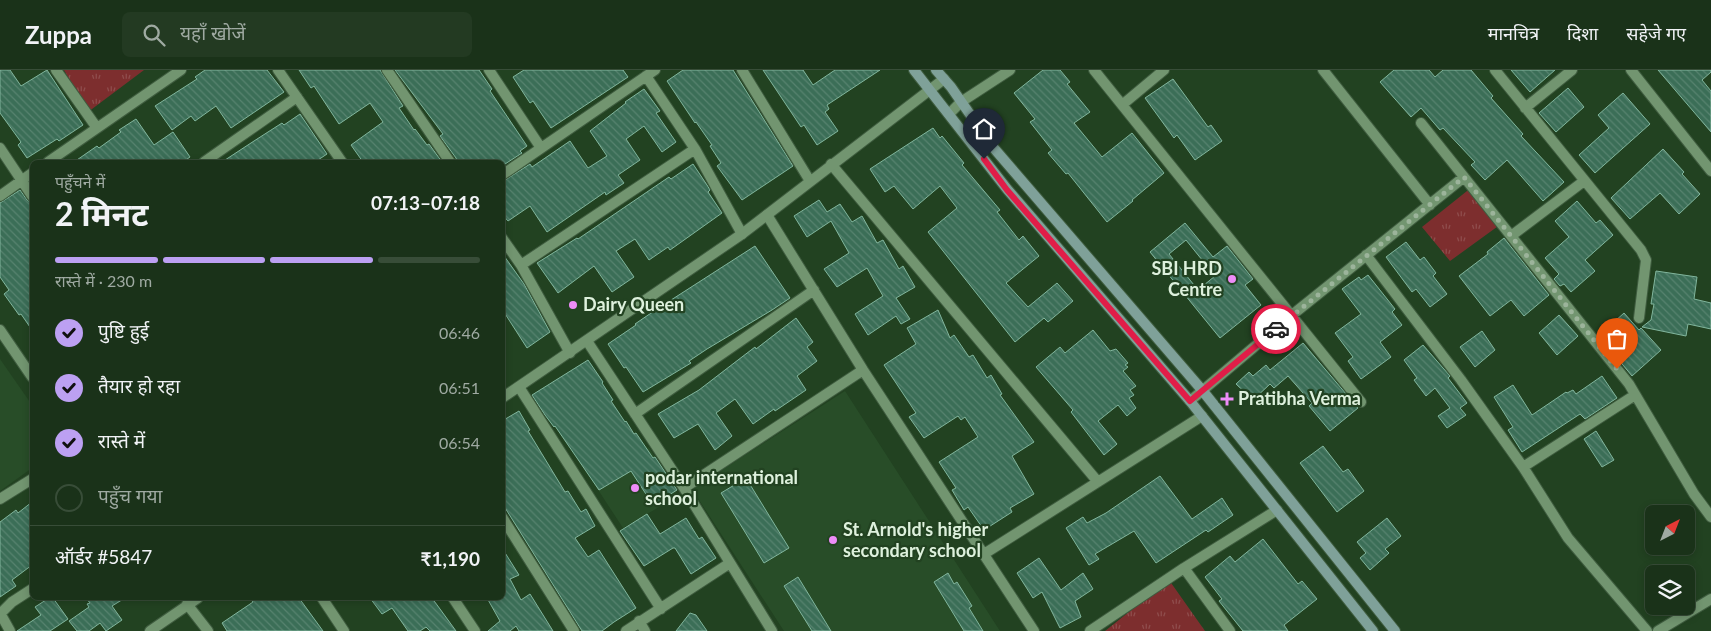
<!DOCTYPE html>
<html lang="hi">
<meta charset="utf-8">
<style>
body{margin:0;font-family:Lato,"Noto Sans Devanagari",sans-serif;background:#233a22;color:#f1f3f6;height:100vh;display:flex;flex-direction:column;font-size:19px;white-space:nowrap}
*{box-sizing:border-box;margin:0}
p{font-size:16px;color:#9faaa2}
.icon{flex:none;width:28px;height:28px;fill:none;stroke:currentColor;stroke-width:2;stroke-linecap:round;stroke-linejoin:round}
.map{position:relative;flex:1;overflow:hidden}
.details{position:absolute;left:30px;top:90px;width:475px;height:440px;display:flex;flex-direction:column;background:#1a3219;border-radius:8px;box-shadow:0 2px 8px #0003,0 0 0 1px #384d38}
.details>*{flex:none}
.needle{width:32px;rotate:42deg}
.fabs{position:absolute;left:1645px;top:435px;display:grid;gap:10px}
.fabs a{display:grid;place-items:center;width:50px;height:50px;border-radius:8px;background:#1a3219;box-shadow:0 2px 8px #0003,0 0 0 1px #384d38;font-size:25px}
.pin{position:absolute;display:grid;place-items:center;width:42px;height:42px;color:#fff;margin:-51px -21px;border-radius:50% 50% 50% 0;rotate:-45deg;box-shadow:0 0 5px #0007}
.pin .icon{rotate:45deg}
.courier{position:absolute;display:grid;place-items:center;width:50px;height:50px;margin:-25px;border:4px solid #e11d48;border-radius:50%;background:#fff;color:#222;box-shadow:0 1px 6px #0007}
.summary em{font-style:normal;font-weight:700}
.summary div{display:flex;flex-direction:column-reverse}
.summary{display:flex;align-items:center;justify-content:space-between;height:85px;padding:0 25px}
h1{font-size:32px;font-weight:700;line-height:38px}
.bar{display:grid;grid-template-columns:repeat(4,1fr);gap:8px 5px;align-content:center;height:60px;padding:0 25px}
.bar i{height:6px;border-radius:4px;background:#384d38}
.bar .active{background:#bca0f2}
.bar p{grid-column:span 4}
.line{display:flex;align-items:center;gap:12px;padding:0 25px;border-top:1px solid #384d38}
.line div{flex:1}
ol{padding:0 25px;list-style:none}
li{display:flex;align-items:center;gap:15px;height:55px}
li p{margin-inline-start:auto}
li .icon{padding:5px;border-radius:50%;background:#bca0f2;color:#111;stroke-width:4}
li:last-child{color:#9faaa2}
li i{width:28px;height:28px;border:2px solid #384d38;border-radius:50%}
header{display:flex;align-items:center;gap:30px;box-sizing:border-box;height:70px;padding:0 25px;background:#1a3219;border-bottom:1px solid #384d38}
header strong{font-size:24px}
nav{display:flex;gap:28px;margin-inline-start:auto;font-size:18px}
.search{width:350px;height:45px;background:#233a22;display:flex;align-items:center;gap:12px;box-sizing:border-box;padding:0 18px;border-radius:8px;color:#9faaa2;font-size:19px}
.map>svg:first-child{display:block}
.built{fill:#284d28}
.park{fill:url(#park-tufts)}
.building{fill:url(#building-back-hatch);stroke:#81b69d;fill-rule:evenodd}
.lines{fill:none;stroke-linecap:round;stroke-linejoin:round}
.minor-casing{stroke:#3f5c3f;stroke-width:12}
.tertiary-casing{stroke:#3f5c3f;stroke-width:12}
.secondary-casing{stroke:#3f5c3f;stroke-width:12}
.minor{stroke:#729570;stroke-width:10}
.tertiary{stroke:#729570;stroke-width:10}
.secondary{stroke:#7fa199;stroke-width:10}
.done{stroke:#9cb49b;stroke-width:5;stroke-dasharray:0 9}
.route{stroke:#e11d48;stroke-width:6}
.poi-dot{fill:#ee8cf8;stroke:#224221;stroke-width:2}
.labels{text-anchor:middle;stroke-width:4.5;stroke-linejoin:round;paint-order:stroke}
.poi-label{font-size:18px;font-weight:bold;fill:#def1dd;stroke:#224221;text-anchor:start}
</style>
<header>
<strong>Zuppa</strong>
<div class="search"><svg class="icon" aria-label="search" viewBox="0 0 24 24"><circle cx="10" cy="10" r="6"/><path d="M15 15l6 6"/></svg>यहाँ खोजें</div>
<nav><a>मानचित्र</a><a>दिशा</a><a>सहेजे गए</a></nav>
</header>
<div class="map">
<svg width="1711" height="561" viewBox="0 0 1711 561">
<defs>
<pattern id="park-tufts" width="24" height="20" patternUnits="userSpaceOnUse" patternTransform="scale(1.25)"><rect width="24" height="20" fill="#7d2e2e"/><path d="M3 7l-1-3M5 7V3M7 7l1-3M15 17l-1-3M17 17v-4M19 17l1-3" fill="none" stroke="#8f4d4c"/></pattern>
<pattern id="building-back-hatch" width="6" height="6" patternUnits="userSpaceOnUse" patternTransform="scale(1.25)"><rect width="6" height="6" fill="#3b6e57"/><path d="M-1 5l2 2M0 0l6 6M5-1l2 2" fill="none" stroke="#57836f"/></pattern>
</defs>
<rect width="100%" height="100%" fill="#224221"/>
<path class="built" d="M0,289L32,335V398L0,421Z
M845,321L1000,561H784L692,419Z
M649,377L678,426L623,458L591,409Z"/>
<path class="park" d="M64,0H144L88,42Z
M1472,117L1501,154L1450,191L1422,157Z
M1169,510L1205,561H1105Z"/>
<path class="building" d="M0,0H10L21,16L47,0L83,55L59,71L57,69L27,88L18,75L21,72L0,43Z
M205,0H267L284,22L231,58L216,36L195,51L191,46L172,60L155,36L197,9L195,7Z
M299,0H380L403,36L399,38L414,60L415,59L427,75L429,74L442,92H363L351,75L383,52L370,33L339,54L314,16L311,18Z
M395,0H479L492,19L490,21L527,76L520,81L522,83L502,96V92H457L456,88L440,66L443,64Z
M524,0H623L628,7L551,58L533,31L530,33L513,7Z
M683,0H733L793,96L742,130L717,96L721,93L710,76L712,75L696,52L695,53L667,11Z
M763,0H803L813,15L835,0H880L827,35L829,39L825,42L838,61L817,75L804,55L801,57Z
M1043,0H1060L1070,12L1067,14L1090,42L1074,53L1102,87L1132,63L1164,103L1132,130L1133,131L1107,152L1068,103L1066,104L1048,83L1052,80L1030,52L1035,49L1014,23Z
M1394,0H1429L1435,7L1443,0H1471L1493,26L1491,28L1523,64L1521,66L1564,112L1543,131L1507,90L1485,110L1471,95L1475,92L1443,58L1440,60L1421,38L1411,47L1380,12Z
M1511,0H1555L1530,22Z
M1658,0H1711V2L1702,10L1711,21V62Z
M1173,9L1208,57L1211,55L1222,71L1195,90L1177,65L1174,68L1145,28Z
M1568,18L1584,37L1556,62L1539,43Z
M644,19L660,41L656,43L676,72L662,82L644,56L626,69L640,90L618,105L624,113L606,125L605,122L547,162L530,136L508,151L502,144V112L530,94L532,97L570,71L588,98L607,86L590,61L626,33L625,32Z
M1623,23L1650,54L1595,103L1579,85L1609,58L1598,45Z
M300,44L327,84L315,92H222L254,71L282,53L284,55Z
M136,49L154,75L173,62L190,87L183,92H74L97,76L99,78L121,62L119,60Z
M933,58L940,68L942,66L964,93L962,95L1000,140L997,142L1019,170L1023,166L1039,186L1006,213L1028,237L1057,213L1073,231L1048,252L1044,248L1015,272L928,162L957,138L940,116L913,139L894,116L885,122L870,99Z
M1663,79L1684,102L1682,104L1700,124L1679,144L1660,123L1630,149L1611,128Z
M693,94L707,115L710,120L708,122L722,143L670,180L668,177L649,190L635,169L616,181L634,207L612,222L594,196L558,223L537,193L577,168L578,169L669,107L671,109Z
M20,120L27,130L32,133V260L21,244L19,245L4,224L9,220L0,207V133Z
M819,130L827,142L840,134L852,152L862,146L877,173L883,170L899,199L903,196L915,217L896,228L910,249L901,254L896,246L868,265L855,244L883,226L867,198L837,217L824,199L849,183L831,151L807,167L794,146Z
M1577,131L1596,153L1600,150L1613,165L1585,190L1595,201L1571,222L1564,214L1560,216L1554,209L1559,204L1545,188L1569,167L1555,151Z
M1185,153L1213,187L1227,176L1253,209L1245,215L1261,235L1220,268L1150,182ZM1186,170L1215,206L1198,220L1169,184Z
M1504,168L1549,225L1524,246L1511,230L1490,246L1459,206L1488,184L1487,182Z
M1406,172L1420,190L1424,187L1436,203L1433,206L1447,224L1430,237L1416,219L1412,222L1386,187Z
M755,176L790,228L772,240L707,279L689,291L691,293L643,322L626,297L624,298L608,274L636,255L635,254L654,241Z
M502,183L524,214L550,262L527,278L502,239Z
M1656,201L1697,207L1694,229L1711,233V259L1688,254L1686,266L1642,257L1651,250L1654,234H1651Z
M1368,205L1395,239L1392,242L1402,255L1380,272L1391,287L1361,309L1348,291L1353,287L1335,263L1361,244L1342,219L1359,207L1361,210Z
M938,240L950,268L954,265L969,287L973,285L987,308L991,305L1002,324L1000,325L1034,372L1012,386L1034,424L1010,438L1012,442L984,460L968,437L964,440L952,420L956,418L939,392L978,367L965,347L961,350L958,346L924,368L909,347L916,343L884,295L916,274L907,258Z
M1624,243L1639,260L1641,258L1661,280L1632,306L1613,283L1619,278L1604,261Z
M1559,245L1578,266L1557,285L1539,263Z
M796,248L813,272L807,277L817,291L797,306L806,320L775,341L774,339L753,354L735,329L716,343L732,366L715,380L698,354L674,368L658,344L699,320L738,290L755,277L756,279Z
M1093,260L1110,281L1116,279L1128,293L1125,295L1128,297L1123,301L1136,316L1130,320L1134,325L1129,328L1136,338L1127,346L1118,335L1098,351L1117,374L1104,385L1071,342L1073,340L1036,297L1060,277L1065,283Z
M1482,261L1495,280L1475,297L1460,277Z
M1303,273L1358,338L1330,361L1309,336L1312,333L1288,306L1274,318L1270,314L1253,330L1236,314L1249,302L1253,306L1266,295L1270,300Z
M1423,275L1450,306L1448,308L1467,333L1460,338L1466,345L1447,358L1438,346L1450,338L1435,318L1426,326L1414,310L1417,308L1404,290Z
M588,290L603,312L602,313L613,330L611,331L625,352L626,351L634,364L636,363L653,388L655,387L677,420L653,435L631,401L599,420L555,356L554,357L545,345L532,325Z
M1602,306L1617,328L1585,349L1580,344L1522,382L1508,360L1513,357L1494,327L1513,315L1532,345L1566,322L1567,323L1573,320L1576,324Z
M519,341L530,360L528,361L565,422L568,421L581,442L586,439L595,456L575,468L588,487L599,480L636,538L614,552L602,561H582L502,433V351Z
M1596,361L1614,390L1602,397L1584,369Z
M1323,376L1343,402L1348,399L1364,421L1337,442L1300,393Z
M1160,406L1192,449L1222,428L1233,445L1208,462L1206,460L1156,493L1134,461L1095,484L1099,489L1089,495L1066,458L1083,447L1087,453L1106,443Z
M746,408L789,478L764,493L721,423Z
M32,432V495L12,510L16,516L0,527V452L16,440L18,443Z
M647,444L660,464L686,448L699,469L702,467L716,488L691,504L675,478H673L644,496L620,461Z
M1387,448L1401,466L1385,479L1389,483L1370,500L1360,488L1366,483L1357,472Z
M1263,469L1298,514L1302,511L1317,529L1284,555L1288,561H1243L1219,531L1222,529L1205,507L1230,486L1235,492Z
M502,478L519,505L510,509L521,530L530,524L553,561H519L516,556L510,561H488L500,551L487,528H502Z
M1039,488L1061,520L1083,503L1093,519L1075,531L1081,547L1060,558L1042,522L1033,528L1017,503Z
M948,503L954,514L957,512L972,536L969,538L983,561H964L934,512Z
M798,507L831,561H812L784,516Z
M49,528H53L68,549L50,561H17L41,545L35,537Z
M86,528H125L112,536L122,550L106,561L100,553L89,561H77L69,551L89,537L87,534L90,533Z
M250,528H299L323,561H227L222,553L253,532Z
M370,528H432L456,561H430L426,557L420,561H408L392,538L382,544Z
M690,543L696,545L707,561H676Z"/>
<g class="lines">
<defs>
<path id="minor" d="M56,0L97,58
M278,0L342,92
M387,0L450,92
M489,0L541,78
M742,0L810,111
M1094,0L1361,332
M1323,0L1430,135
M1495,0L1641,180L1646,190L1639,248
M1631,0L1711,101
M646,6L695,79L742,164
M1122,35L1164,0
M1525,38L1572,0
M1421,53L1629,314L1694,424L1711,447
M0,78L32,126
M48,92L181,0
M204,92L297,27
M831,94L1098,412
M502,105L655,0
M0,126L32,103
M767,145L863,300L1034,561
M1511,166L1584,111
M502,168L521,195L570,283
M1366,185L1461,310L1523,397L1568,468L1647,561
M521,195L695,79
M587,271L684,418L772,561
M519,317L661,539
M1190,331L1292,245L1464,107
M635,344L814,220
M1523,397L1635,325
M684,418L863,300
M0,429L32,409
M502,447L574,561
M984,484L1202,346
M1184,498L1230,561
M453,528L475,561
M187,534L208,561
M0,543L10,561
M0,544L12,532L32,519
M639,551L645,561
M626,561L730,493
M1090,561L1184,498L1277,440"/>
<path id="tertiary" d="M949,44L961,32L1010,0
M0,260L32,307
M502,328L742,164L944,9
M322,528L344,561
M150,561L198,528
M1658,561L1711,529"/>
<path id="secondary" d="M914,0L1007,119L1190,331L1373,561
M936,0L951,17L992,76L1202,320L1395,561"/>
</defs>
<use href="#minor" class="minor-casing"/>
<use href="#tertiary" class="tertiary-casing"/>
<use href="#secondary" class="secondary-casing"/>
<use href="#minor" class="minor"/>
<use href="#tertiary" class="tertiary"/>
<use href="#secondary" class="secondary"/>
</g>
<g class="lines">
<path class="done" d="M1276,259L1464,107L1617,299"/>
<path class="route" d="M984,89L1007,120L1190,331L1276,259"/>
</g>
<g class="poi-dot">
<circle cx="1232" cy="209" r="5"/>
<circle cx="573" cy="235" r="5"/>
<path d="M1224.5 321.5h5v5h5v5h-5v5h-5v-5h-5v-5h5z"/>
<circle cx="635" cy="418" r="5"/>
<circle cx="833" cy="470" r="5"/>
</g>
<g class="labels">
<g class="poi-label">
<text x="1222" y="205" text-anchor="end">SBI HRD<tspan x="1222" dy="21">Centre</tspan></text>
<text x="583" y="241">Dairy Queen</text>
<text x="1238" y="335">Pratibha Verma</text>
<text x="645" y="414">podar international<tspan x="645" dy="21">school</tspan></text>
<text x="843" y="466">St. Arnold's higher<tspan x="843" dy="21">secondary school</tspan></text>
</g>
</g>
</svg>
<div class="fabs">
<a><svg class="needle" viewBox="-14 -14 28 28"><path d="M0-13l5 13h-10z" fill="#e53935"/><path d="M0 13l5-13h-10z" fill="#9faaa2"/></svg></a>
<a><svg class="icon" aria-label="layers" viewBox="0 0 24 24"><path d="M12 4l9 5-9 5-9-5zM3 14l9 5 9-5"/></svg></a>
</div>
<div class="pin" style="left:1617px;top:299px;background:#ea580c"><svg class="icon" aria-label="bag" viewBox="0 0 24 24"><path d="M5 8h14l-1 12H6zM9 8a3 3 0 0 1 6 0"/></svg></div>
<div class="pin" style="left:984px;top:89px;background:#1f2937"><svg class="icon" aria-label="home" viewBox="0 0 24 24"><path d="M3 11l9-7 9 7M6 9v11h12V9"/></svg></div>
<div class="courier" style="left:1276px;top:259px"><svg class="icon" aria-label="car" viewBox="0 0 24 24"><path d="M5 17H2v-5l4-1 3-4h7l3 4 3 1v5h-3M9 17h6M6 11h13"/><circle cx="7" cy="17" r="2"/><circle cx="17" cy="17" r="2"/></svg></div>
<section class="details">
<div class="summary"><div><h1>2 मिनट</h1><p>पहुँचने में</p></div><em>07:13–07:18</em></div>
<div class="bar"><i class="active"></i><i class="active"></i><i class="active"></i><i></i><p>रास्ते में · 230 m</p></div>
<ol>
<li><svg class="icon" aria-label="check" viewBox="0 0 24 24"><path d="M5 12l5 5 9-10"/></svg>पुष्टि हुई<p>06:46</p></li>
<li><svg class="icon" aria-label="check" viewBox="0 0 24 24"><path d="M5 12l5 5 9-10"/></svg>तैयार हो रहा<p>06:51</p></li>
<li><svg class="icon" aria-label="check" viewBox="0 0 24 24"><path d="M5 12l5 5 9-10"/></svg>रास्ते में<p>06:54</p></li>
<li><i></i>पहुँच गया</li>
</ol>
<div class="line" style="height:65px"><div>ऑर्डर #5847</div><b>₹1,190</b></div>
</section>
</div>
